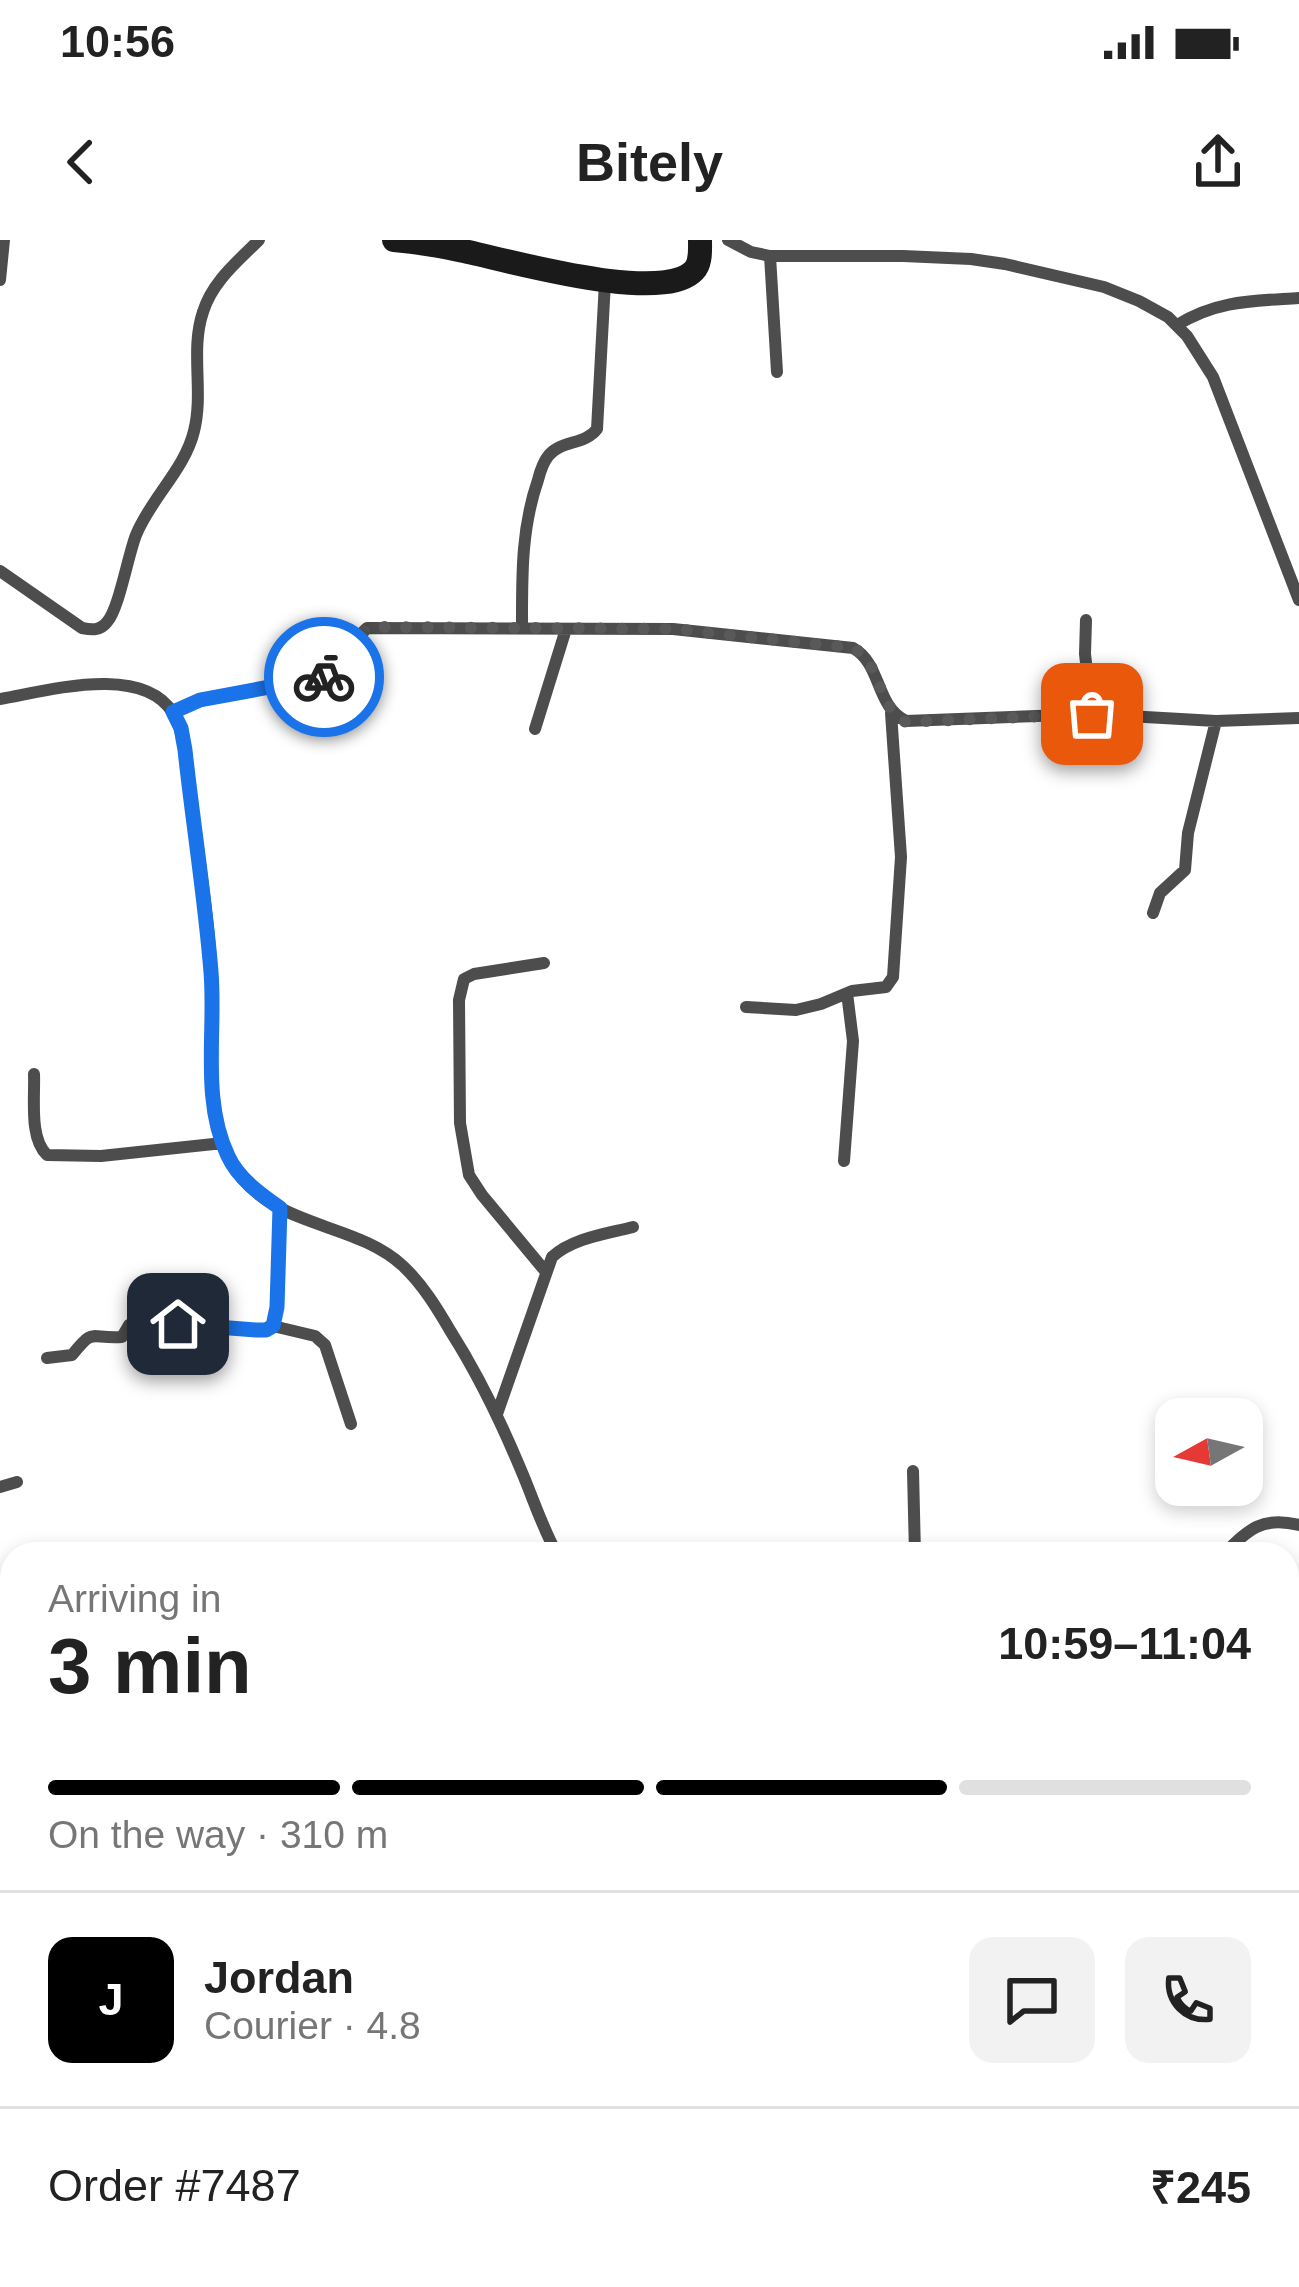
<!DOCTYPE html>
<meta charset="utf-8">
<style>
body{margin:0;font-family:Arial,sans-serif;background:#f2f2f2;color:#222;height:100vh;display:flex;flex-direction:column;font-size:45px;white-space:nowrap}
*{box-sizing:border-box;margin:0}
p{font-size:39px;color:#767676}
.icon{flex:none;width:66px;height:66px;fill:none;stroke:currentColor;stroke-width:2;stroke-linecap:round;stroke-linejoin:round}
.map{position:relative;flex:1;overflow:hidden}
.panel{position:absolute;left:0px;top:1302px;width:1299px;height:747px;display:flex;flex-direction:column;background:#fff;border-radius:36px 36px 0 0;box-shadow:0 6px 18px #0003}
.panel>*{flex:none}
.needle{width:78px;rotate:262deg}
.fabs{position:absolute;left:1155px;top:1158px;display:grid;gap:24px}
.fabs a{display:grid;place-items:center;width:108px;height:108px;border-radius:24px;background:#fff;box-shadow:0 6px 18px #0003;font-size:60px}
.pin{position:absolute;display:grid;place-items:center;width:102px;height:102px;color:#fff;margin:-51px;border-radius:24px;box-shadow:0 6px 18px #0006}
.courier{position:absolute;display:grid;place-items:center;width:120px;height:120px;margin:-60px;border:9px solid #1a73e8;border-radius:50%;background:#fff;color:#222;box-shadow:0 3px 15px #0007}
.headline em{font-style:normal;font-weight:600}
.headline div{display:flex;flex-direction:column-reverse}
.headline{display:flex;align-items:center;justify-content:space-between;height:204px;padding:0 48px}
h1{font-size:78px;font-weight:600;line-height:90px}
.bar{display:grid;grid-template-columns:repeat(4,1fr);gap:18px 12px;align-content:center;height:144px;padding:0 48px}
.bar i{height:15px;border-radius:9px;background:#e0e0e0}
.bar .current{background:#000}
.bar p{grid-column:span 4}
.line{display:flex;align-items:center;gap:30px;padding:0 48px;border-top:3px solid #e0e0e0}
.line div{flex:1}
.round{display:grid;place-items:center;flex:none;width:126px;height:126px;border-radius:24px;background:#f2f2f2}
.status{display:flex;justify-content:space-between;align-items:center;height:84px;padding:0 60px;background:#fff;direction:ltr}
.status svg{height:33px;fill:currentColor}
header{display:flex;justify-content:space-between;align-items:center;height:156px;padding:0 48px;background:#fff;font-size:54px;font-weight:600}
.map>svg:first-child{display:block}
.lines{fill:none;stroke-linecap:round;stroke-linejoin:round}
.street{stroke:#4d4d4d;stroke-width:12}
.secondary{stroke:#1a1a1a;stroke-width:24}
.done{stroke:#595959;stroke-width:12;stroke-dasharray:0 21.6}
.route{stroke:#1a73e8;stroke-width:15}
</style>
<div class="status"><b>10:56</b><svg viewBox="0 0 49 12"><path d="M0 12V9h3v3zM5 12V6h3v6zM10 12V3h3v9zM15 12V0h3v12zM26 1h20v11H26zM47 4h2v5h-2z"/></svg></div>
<header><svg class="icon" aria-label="back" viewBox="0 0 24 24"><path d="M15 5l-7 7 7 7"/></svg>Bitely<svg class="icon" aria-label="share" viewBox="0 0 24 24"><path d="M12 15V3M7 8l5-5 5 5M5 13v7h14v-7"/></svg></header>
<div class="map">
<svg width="1299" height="2047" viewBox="0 0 1299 2047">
<rect width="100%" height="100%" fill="#fff"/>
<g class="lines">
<path class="street" d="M728,0L751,12L770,16H903L971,19L1005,24L1104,47L1139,61L1168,77L1187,96L1213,137L1299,360
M770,16L777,132
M0,40L4,0
M1177,85C1217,60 1253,61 1299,58
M0,331L82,388C92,390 100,391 107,382C119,369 128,315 136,295C151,258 185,229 194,191C204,152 190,110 203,72C212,42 237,22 259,0
M1086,380L1085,414L1092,474
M522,388C522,337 521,289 538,240C540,232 543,222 549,215C562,200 585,205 597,189L605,42
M0,459C47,451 142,423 173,473C180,484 182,497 185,510C193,585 208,661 212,736C215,795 202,862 228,917C264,990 353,979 403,1026C423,1045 437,1068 451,1092C479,1136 501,1182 521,1230C533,1258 542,1287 557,1314
M173,472L200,460L339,434L358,397L367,388L673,389L853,408C882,424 875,466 906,481L1092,474L1216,481L1299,478
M535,489L566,389
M1153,673L1160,653L1185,630L1188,593L1216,481
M544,723L474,734L464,739L459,760L460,883L469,935L482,955L546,1032
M746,767L796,770L821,764L852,751L886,747L893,737L901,617L891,473
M34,834C35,858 29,898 47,915L101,916L223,903
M844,921L853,801L847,753
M273,1086L315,1096L325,1105L351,1184
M47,1118L72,1115C95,1087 88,1099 122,1097L129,1085L138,1082L256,1090H266L273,1086L277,1067L280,968
M497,1174L552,1017C573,998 606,994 633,987
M913,1231L915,1314
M0,1247L17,1242
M1224,1314C1249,1289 1262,1276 1299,1285
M0,1431L12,1427
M1287,1508L1299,1509
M0,1571L12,1619
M0,1765L12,1694
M386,2037L390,2047
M1102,2037L1105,2047
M228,2042V2037"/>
<path class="secondary" d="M394,0C415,2 437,5 459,10C501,18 668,68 696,28C701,20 700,8 700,0"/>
</g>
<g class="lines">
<path class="done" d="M324,437L342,431L362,392L373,387L674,389L853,408C883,424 875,466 906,482L1092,474"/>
<path class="route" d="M178,1084L256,1090H266L273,1086L277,1067L280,968C260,954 238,938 228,916C201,860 216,791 211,732C205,657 193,584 185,510L181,488L173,472L200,460L324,437"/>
</g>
</svg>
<div class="fabs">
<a><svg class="needle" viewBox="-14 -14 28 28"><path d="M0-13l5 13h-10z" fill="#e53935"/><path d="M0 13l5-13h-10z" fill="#767676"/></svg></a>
</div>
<div class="pin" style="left:1092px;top:474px;background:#ea580c"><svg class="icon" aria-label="bag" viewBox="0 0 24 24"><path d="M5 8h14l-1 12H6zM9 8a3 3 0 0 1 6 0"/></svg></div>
<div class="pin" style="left:178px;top:1084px;background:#1f2937"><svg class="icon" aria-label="home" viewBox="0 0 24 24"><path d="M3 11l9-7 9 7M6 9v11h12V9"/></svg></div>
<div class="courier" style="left:324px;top:437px"><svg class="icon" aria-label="bike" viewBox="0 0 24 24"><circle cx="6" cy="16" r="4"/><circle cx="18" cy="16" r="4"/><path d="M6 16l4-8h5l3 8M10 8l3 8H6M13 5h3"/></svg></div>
<section class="panel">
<div class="headline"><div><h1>3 min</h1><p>Arriving in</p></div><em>10:59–11:04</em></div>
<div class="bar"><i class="current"></i><i class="current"></i><i class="current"></i><i></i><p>On the way · 310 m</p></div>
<div class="line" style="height:216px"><b class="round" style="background:#000;color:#fff">J</b><div><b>Jordan</b><p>Courier · 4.8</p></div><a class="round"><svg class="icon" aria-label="chat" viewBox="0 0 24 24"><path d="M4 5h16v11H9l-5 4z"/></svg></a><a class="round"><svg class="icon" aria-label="phone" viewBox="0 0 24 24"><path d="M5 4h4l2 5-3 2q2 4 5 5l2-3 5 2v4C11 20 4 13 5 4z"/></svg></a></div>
<div class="line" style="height:156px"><div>Order #7487</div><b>₹245</b></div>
</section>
</div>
